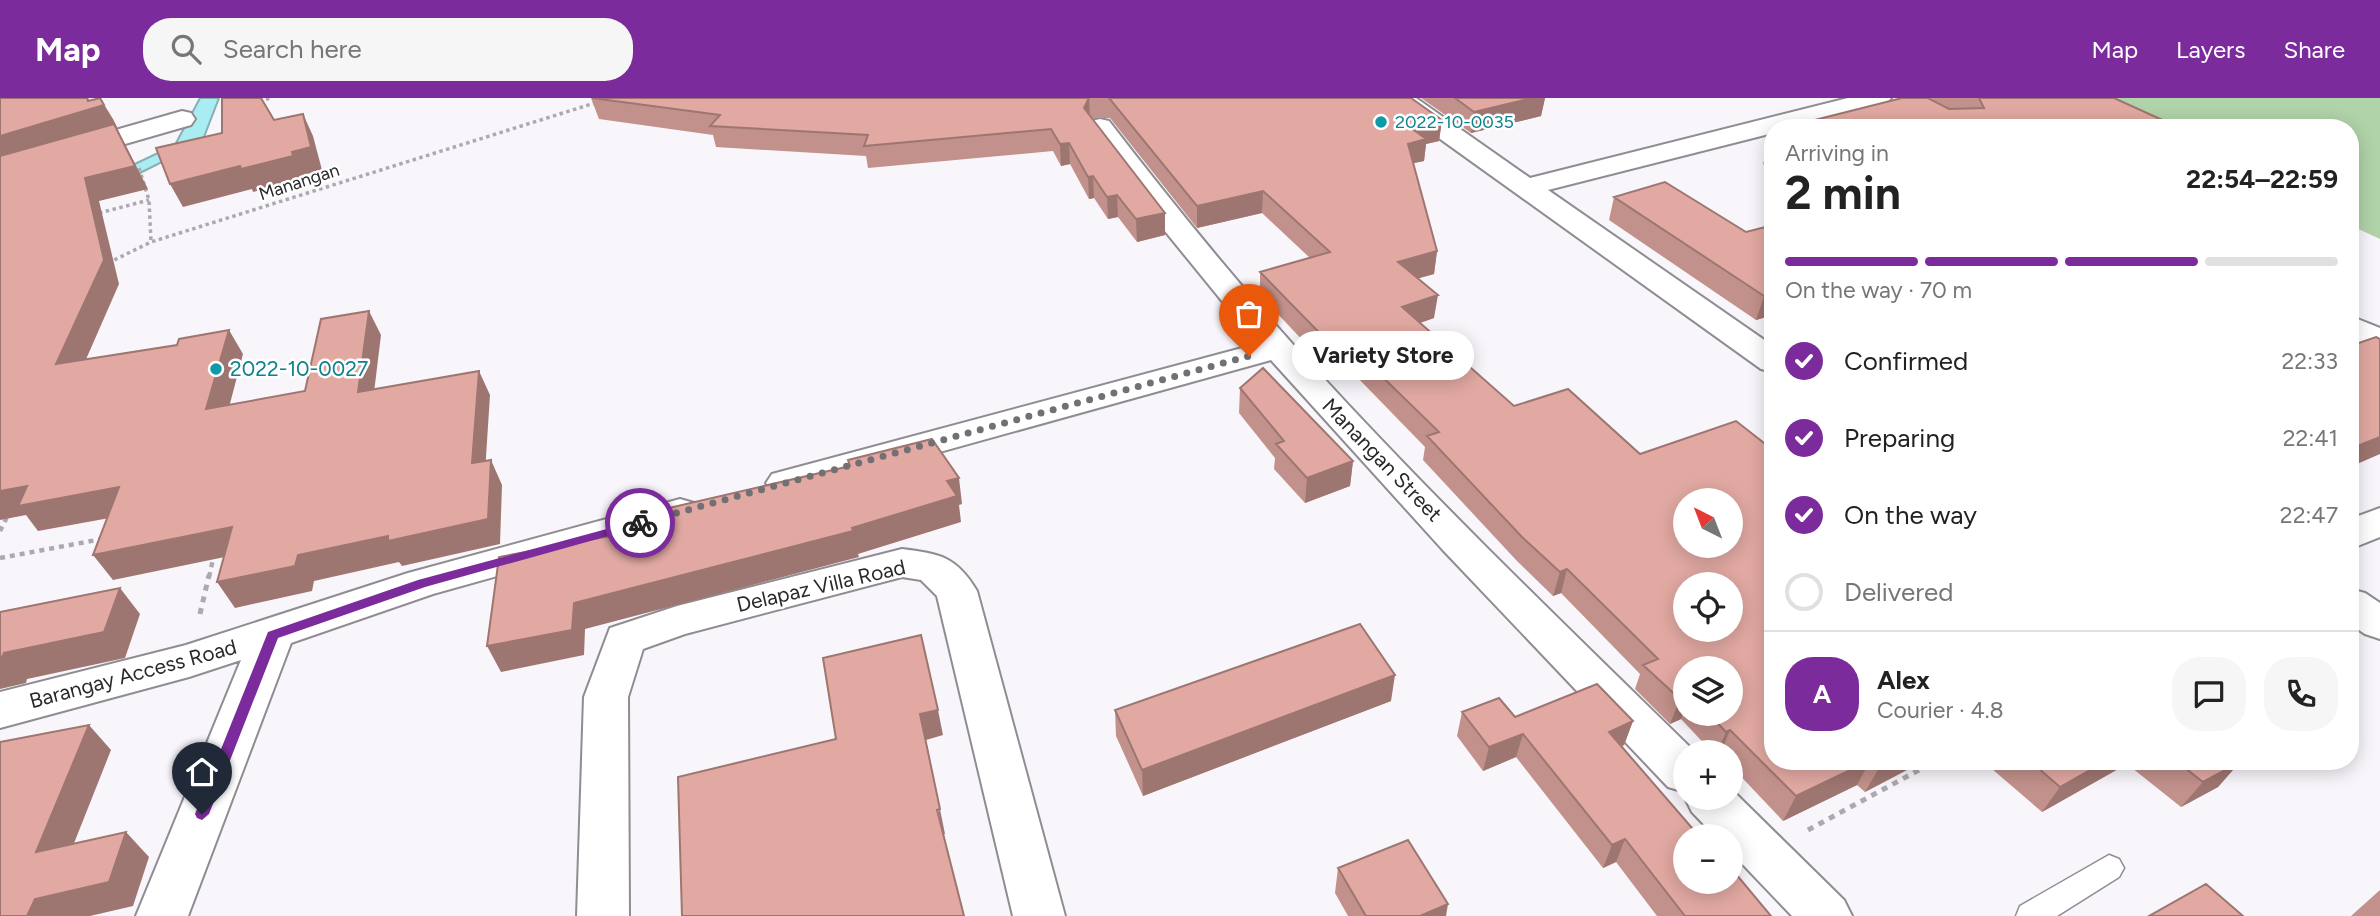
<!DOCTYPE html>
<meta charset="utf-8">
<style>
body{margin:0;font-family:Figtree,sans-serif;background:#f6f6f6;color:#222;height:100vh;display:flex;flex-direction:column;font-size:26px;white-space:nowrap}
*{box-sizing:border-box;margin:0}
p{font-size:23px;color:#767676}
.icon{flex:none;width:38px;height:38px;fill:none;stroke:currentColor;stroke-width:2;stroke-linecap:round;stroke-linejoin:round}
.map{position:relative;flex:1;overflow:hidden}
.sheet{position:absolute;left:1764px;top:21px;width:595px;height:651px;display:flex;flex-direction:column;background:#fff;border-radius:28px;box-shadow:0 4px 18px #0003}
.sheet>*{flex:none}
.needle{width:46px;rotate:318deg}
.controls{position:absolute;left:1673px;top:390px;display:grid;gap:14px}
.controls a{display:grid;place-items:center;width:70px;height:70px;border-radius:50%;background:#fff;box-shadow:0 4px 18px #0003;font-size:35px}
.pin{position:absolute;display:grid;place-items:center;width:60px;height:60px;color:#fff;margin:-72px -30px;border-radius:50% 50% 50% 0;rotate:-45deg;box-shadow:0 0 7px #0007}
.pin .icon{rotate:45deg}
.courier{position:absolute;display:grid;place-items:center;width:70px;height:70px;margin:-35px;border:5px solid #7b2b9c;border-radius:50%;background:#fff;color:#222;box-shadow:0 2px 9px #0007}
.bubble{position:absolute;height:49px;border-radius:24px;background:#fff;box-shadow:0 4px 18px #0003;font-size:23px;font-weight:700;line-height:49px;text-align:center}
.headline em{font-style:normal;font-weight:700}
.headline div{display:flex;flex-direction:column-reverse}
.headline{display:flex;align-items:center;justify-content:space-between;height:119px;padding:0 21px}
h1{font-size:46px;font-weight:700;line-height:52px}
.bar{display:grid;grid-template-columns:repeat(4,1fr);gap:10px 7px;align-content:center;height:84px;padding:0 21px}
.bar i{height:9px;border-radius:5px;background:#e0e0e0}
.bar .selected{background:#7b2b9c}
.bar p{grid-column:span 4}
.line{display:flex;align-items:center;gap:18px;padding:0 21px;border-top:2px solid #e0e0e0}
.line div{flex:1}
.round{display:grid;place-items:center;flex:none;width:74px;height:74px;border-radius:28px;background:#f6f6f6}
ol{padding:0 21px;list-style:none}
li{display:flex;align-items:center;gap:21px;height:77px}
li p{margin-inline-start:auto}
li .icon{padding:7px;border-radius:50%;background:#7b2b9c;color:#fff;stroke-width:4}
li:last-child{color:#767676}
li i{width:38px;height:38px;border:4px solid #e0e0e0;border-radius:50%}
header{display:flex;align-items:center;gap:42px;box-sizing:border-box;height:98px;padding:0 35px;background:#7b2b9c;color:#fff}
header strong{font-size:33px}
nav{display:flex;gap:38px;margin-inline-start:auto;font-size:24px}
.search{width:490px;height:63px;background:#f6f6f6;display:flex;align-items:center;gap:18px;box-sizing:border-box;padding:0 24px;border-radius:28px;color:#767676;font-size:26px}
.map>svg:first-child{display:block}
.forest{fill:#b1d3a9}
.water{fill:#a9ecf1;stroke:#83b1b6;stroke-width:2}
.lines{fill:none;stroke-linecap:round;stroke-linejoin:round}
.lane-casing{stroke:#8f8c92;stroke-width:3}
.street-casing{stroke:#8f8c92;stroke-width:4}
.path-far2{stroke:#acaaaf;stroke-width:3.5;stroke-dasharray:3.5 3.5;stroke-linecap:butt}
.path-far1{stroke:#acaaaf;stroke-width:4.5;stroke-dasharray:5 5;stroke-linecap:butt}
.path{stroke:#acaaaf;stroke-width:5;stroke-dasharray:6 6;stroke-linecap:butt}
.lane{fill:#fff;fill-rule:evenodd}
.street{fill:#fff;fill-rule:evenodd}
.wall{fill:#c2918b;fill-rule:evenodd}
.shaded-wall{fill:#9e7671}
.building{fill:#e1a9a2;stroke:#9e7671;stroke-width:2;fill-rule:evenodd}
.route{fill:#7b2b9c}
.done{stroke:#727074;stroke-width:7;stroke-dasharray:0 12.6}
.culture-dot{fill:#0f9aa8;stroke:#fff;stroke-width:2.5}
.labels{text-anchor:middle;stroke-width:5;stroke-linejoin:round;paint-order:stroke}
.far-culture-label{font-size:18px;fill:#0d838f;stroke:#fff;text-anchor:start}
.far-street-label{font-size:18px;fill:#2a282b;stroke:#fff}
.culture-label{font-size:21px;fill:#0d838f;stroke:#fff;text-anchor:start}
.street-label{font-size:21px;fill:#2a282b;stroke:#fff}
</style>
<header>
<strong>Map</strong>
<div class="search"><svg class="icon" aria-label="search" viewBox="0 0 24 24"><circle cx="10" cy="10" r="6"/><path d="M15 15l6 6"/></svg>Search here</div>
<nav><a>Map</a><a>Layers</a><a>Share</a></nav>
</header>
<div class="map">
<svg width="2380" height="818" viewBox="0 0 2380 818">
<rect width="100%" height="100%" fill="#f8f5fb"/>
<path class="forest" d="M2068,0H2380V141L2350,127V30H2134Z"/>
<path class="water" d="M200,0H219L202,44L136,77L0,116L120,73L175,47Z"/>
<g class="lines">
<defs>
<path id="lane" d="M2109,757L2119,761L2124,770L2119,779L2057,818H2016L2020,808Z"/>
<path id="street" d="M1386,0H1416L1530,80L1848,0H1891L1887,5L1791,30H1773V35L1548,92L1773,248V274L1761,271L1390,5Z
M182,13L191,15L195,21L191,27L0,82V65Z
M1100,21L1109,23C1176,110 1245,195 1319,275C1439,406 1568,530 1695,654H1685V694L1668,689L1442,451L1271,262L785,397L772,394L766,385L772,376L1257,246L1156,122L1087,29L1091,23Z
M2350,218L2380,230V253L2350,241Z
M680,401L694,405L699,414L694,423L433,496L291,545L188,818H136L241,562L189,579L0,630V594L186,547L408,475Z
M2380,410V439L2350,451V421Z
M902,451C940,456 956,458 977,493L1065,818H1013L937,498L921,482L902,479L685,536L643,551L628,599L629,818H577L584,599L610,530L677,508Z
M2350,491L2365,495L2380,505V541L2365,536L2350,526Z
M1731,691L1844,802L1852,818H1792L1731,754V738H1715L1692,714L1685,700H1731Z"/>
</defs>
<use href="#lane" class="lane-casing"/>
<use href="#street" class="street-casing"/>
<path class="path-far2" d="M259,2L272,0
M139,70L149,102L151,144
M99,115L149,102
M108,165L151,144L598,4"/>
<path class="path-far1" d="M0,433L7,419
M0,460L102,441
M209,479L214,457"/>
<path class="path" d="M200,516L209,477
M1808,732L1919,672"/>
<use href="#lane" class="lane"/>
<use href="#street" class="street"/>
</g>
<path class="wall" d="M591,0H1411L1442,22L1439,43L1426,46L1424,63L1413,65L1437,153L1434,176L1418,180L1434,220L1420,225L1773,663H1924L1865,694L1857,687L1783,723L1731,668V654H1712L1681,621L1670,626L1635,591L1640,576L1561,495L1553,498L1517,463L1423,362L1425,349L1355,277L1340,282L1260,197V174L1310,160L1262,115L1197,130L1110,20H1092L1165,137L1137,144L1118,119L1108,121L1094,100L1089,101L1070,66L1061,68L1053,53L868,70L866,58L716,49L713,37L599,21ZM1685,570L1731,616H1685Z
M1421,0H1545L1541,18L1471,35Z
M1930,0H2114L2180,30L1950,11Z
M1773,42V72L1763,66L1770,44Z
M1614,99L1746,134L1773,217L1756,222L1609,122Z
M1240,290L1353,363L1350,388L1305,405L1274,371L1275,360L1239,315Z
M1391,603L1143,698L1116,638L1115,612Z
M1462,614L1515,619L1633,623L1624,647L1621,648L1685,738L1771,818H1657L1616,764L1603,770L1516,659L1483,673L1457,638Z
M1986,663L2240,664L2218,689L2181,709L2127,666L2042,714L1985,665Z
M1338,770L1446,818H1348L1335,795Z
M2380,792V818H2351Z"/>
<path class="shaded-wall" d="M87,0H88L94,10L100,0L113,21L117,29H116L148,91L99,103L119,186L73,291L56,266L0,64V38Z
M1089,0L1090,20L1084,10Z
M1532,0H1545L1541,18L1471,35L1474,14Z
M303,16L313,38L322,72L303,77L305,80L253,94L252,91L183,109L170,86L292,54Z
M1442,22L1439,43L1426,46L1424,63L1405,67L1411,30Z
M1069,45L1070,66L1061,68L1060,46Z
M1093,78L1094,100L1089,101L1088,79Z
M1263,93L1262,115L1197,130V108Z
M1117,97L1118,119L1108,121L1107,99Z
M1165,115V137L1137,144L1136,121Z
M1437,153L1434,176L1395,187L1398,164Z
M1773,195V217L1756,222L1764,198Z
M1438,197L1434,220L1399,232L1402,209Z
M369,213L381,237L371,319L358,294Z
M229,232L243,256L222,336L206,311Z
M1357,254L1355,277L1340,282L1342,258Z
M479,273L490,297L484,390L472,365Z
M2380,339V356L2350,369V351Z
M491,362L502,387L500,446L402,468L399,464L314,483L312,493L235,510L217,484L298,457Z
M1353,363L1350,388L1305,405L1307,380Z
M959,380L962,406L959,407L961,424L858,456L859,459L585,531L584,557L501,574L487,548L574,505L852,430L947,383Z
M27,388L119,389L137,415L38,433L26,417L0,422V393Z
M232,429L249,454L113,482L93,457Z
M1567,471L1561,495L1553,498L1560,474Z
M120,490L140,516L125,560L27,581L26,585L0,591V559L4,555Z
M1395,577L1391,603L1143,698L1142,672Z
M1685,599V609L1681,621L1670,626L1680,601Z
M938,612L943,637L926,642L945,736L943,737L920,616Z
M1633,623L1624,647L1601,658L1609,634Z
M89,627L111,652L61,778L36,754Z
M1730,632L1721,654H1717L1726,634Z
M1523,636L1516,659L1483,673L1489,649Z
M1869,663H1870L1857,687L1783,723L1796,698Z
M1891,663H1924L1865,694L1879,670Z
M2106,663H2129L2127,666L2042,714L2060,689Z
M2240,664L2218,689L2181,709L2203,684Z
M126,734L149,759L133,808L90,818H27L35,801Z
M1625,741L1616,764L1603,770L1612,747Z
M1448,806L1446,818H1420Z"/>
<path class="building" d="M0,0H87L88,3L100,0L104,7L0,38Z
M222,0H261L274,22L303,16L311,49L292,54L293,58L241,71L240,68L170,86L156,50L222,35Z
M592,0H1089L1084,10L1165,115L1136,121L1117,97L1107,99L1093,78L1088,79L1069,45L1060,46L1051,31L864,48L868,37L710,28L720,17Z
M1109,0H1411L1442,22L1411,30L1426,41L1408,46L1437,153L1398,164L1438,197L1402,209L1514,308L1568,291L1640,356L1736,323L1773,352V663H1869L1796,698L1730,632L1726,634L1709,616H1731V570H1685V599L1680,601L1643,567L1658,561L1567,471L1560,474L1522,439L1427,338L1439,334L1357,254L1342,258L1260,174L1330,154L1263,93L1197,108ZM1685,402H1731V448H1685ZM1685,486H1731V532H1685Z
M1455,0H1532L1474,14Z
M1902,0H1928L1949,11L1984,10L1979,0H2114L2180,30H1783Z
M114,26L135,68L85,80L104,162L56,266L177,247L179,241L229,232L206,311L305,293L321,221L369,213L358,294L479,273L472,365L491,362L488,421L388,443V438L298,457L295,468L217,484L232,429L93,457L119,389L18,408L27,388L0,393V58Z
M1665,84L1746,134L1773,127V195L1764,198L1614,99Z
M2376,239L2380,241V339L2350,351V248Z
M1263,270L1353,363L1307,380L1276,346L1284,343L1240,290Z
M932,341L959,380L947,383L957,398L852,430L853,433L574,505L572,532L487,548L499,459L632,434L630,419L850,368L848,362Z
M120,490L104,534L4,555L2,559H0V514Z
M1360,526L1395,577L1142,672L1115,612Z
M921,537L938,612L920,616L940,711L937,712L964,818H682L678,679L836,641L823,560Z
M1597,586L1633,623L1609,634L1699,738H1685V784H1731V770L1771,818H1685L1625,741L1612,747L1523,636L1489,649L1462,614L1499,600L1515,619Z
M89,627L36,754L126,734L109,784L35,801L27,818H0V644Z
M1872,663H1891L1879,670Z
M2030,663H2106L2060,689Z
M2176,663H2240V664L2203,684Z
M1408,742L1448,806L1420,818H1366L1338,770Z
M2206,786L2243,818H2149Z"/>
<path class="route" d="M640,422L646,425L644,428L425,489L278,540L209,716L202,722L197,720L195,716L268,534L418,482Z"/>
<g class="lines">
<path class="done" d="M640,425L1249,258"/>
</g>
<g class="culture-dot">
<circle cx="1381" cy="24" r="7"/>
<circle cx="216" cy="271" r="7"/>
</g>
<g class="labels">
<g class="far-culture-label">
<text x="1395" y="30">2022-10-0035</text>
</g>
<g class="far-street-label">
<text transform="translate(299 84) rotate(-18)" y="6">Manangan</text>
</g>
<g class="culture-label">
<text x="230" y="278">2022-10-0027</text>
</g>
<g class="street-label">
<text transform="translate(1382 362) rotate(46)" y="7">Manangan Street</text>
<text transform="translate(821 488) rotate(-13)" y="7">Delapaz Villa Road</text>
<text transform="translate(133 576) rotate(-15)" y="7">Barangay Access Road</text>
</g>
</g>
</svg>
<div class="controls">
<a><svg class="needle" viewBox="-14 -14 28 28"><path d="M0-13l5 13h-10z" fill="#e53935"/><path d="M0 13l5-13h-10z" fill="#767676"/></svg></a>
<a><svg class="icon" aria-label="locate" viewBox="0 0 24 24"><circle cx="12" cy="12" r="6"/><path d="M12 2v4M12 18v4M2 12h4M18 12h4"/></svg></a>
<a><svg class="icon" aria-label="layers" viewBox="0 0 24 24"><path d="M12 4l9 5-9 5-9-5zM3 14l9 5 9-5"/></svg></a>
<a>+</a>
<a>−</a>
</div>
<div class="pin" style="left:1249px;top:258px;background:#ea580c"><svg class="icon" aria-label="bag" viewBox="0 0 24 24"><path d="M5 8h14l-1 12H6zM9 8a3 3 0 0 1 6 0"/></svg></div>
<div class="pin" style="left:202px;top:716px;background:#1f2937"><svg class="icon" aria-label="home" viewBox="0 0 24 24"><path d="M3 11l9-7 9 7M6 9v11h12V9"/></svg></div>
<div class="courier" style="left:640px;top:425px"><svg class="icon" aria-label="bike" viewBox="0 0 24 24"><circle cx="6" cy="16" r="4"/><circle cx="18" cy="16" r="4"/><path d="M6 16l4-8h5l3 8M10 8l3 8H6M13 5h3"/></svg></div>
<div class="bubble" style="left:1292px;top:233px;width:182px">Variety Store</div>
<section class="sheet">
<div class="headline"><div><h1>2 min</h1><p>Arriving in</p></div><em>22:54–22:59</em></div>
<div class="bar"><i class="selected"></i><i class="selected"></i><i class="selected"></i><i></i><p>On the way · 70 m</p></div>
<ol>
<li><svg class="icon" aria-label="check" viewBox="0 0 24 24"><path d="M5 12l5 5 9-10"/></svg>Confirmed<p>22:33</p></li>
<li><svg class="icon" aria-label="check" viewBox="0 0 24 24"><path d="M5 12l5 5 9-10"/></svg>Preparing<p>22:41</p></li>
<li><svg class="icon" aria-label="check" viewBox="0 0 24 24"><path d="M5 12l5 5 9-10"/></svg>On the way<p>22:47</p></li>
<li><i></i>Delivered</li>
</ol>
<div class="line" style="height:126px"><b class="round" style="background:#7b2b9c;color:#fff">A</b><div><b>Alex</b><p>Courier · 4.8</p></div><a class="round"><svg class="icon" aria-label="chat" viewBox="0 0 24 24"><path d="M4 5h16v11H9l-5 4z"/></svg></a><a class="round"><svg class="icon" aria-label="phone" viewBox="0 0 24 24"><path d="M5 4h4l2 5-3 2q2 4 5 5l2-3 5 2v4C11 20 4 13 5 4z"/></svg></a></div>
</section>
</div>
